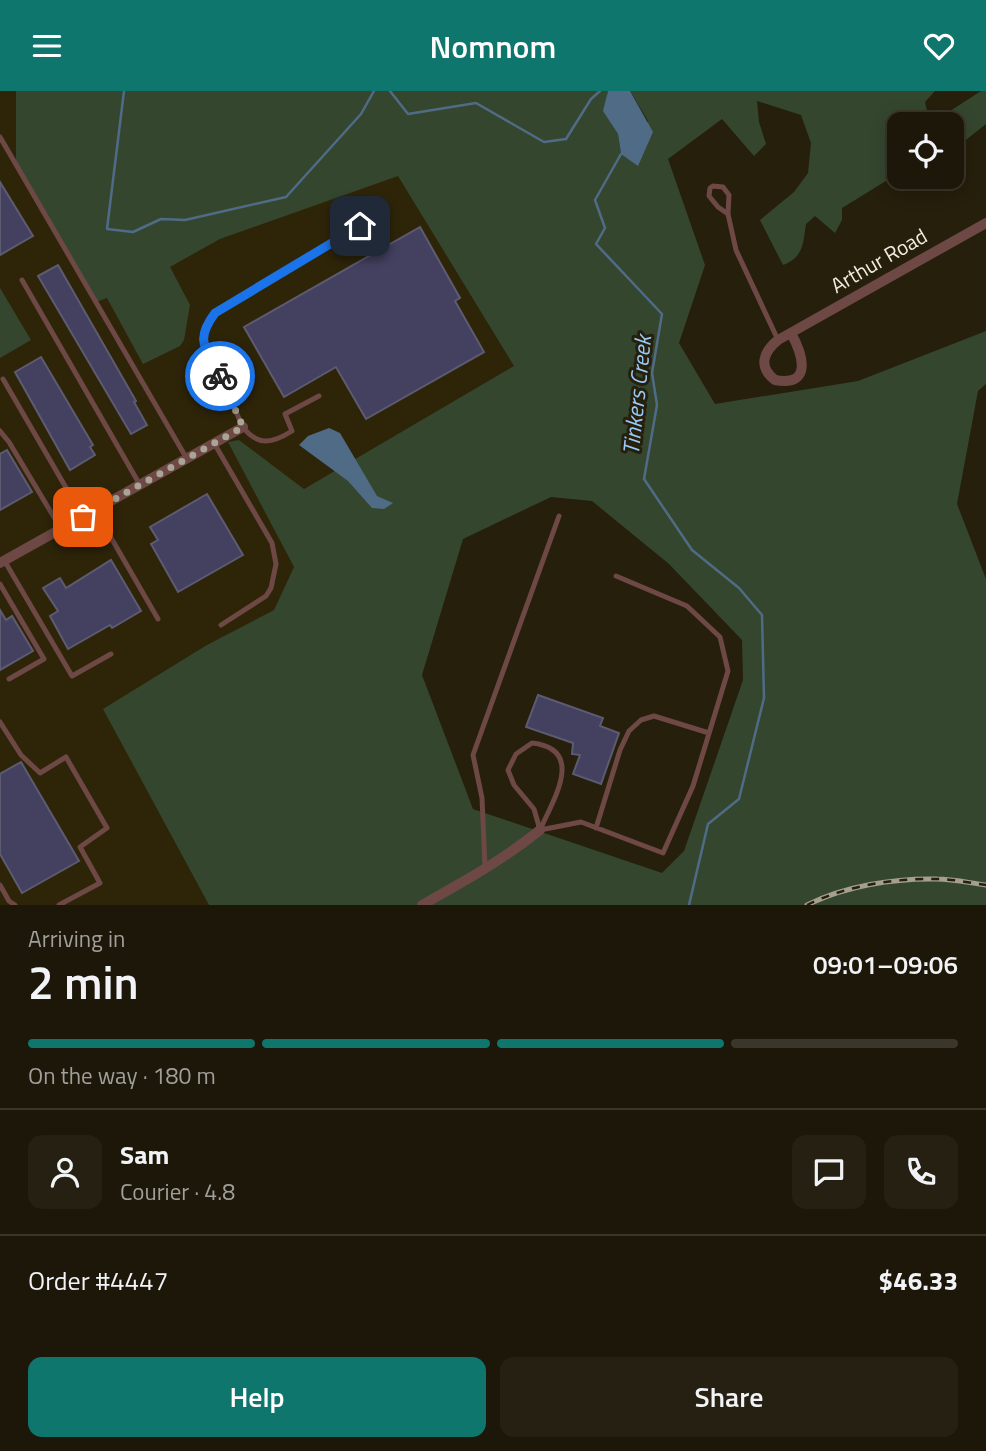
<!DOCTYPE html>
<meta charset="utf-8">
<style>
body{margin:0;font-family:"Titillium Web",sans-serif;background:#252012;color:#f1f3f6;height:100vh;display:flex;flex-direction:column;font-size:26px;white-space:nowrap}
*{box-sizing:border-box;margin:0}
p{font-size:23px;color:#a09f9c}
.icon{flex:none;width:38px;height:38px;fill:none;stroke:currentColor;stroke-width:2;stroke-linecap:round;stroke-linejoin:round}
.map{position:relative;height:814px;overflow:hidden}
.details{display:flex;flex-direction:column;background:#1c1708;flex:1}
.details>*{flex:none}
.buttons{position:absolute;left:887px;top:21px;display:grid;gap:14px}
.buttons a{display:grid;place-items:center;width:77px;height:77px;border-radius:14px;background:#1c1708;box-shadow:0 4px 18px #0003,0 0 0 2px #3a3629;font-size:35px}
.pin{position:absolute;display:grid;place-items:center;width:60px;height:60px;color:#fff;margin:-30px;border-radius:14px;box-shadow:0 4px 10px #0006}
.courier{position:absolute;display:grid;place-items:center;width:70px;height:70px;margin:-35px;border:5px solid #1a73e8;border-radius:50%;background:#fff;color:#222;box-shadow:0 2px 9px #0007}
.summary em{font-style:normal;font-weight:600}
.summary div{display:flex;flex-direction:column-reverse}
.summary{display:flex;align-items:center;justify-content:space-between;height:119px;padding:0 28px}
h1{font-size:46px;font-weight:600;line-height:52px}
.bar{display:grid;grid-template-columns:repeat(4,1fr);gap:10px 7px;align-content:center;height:84px;padding:0 28px}
.bar i{height:9px;border-radius:5px;background:#3a3629}
.bar .on{background:#0f766e}
.bar p{grid-column:span 4}
.line{display:flex;align-items:center;gap:18px;padding:0 28px;border-top:2px solid #3a3629}
.line div{flex:1}
.round{display:grid;place-items:center;flex:none;width:74px;height:74px;border-radius:14px;background:#252012}
.primary-button{display:flex;gap:14px;margin-top:auto;padding:14px 28px}
.primary-button a{flex:1;height:80px;border-radius:14px;background:#0f766e;color:#fff;font-size:28px;font-weight:600;line-height:80px;text-align:center}
.primary-button a+a{background:#252012;color:#f1f3f6}
header{display:flex;justify-content:space-between;align-items:center;height:91px;padding:0 28px;background:#0f766e;color:#fff;font-size:32px;font-weight:600}
.map>svg:first-child{display:block}
.built{fill:#2e2509}
.green{fill:#35462e;fill-rule:evenodd}
.water{fill:#4f6b86}
.lines{fill:none;stroke-linecap:round;stroke-linejoin:round}
.stream{stroke:#4f6b86;stroke-width:2.5}
.building{fill:#444060;stroke:#5d5b71;stroke-width:2}
.service{stroke:#6d4845;stroke-width:5}
.minor{stroke:#6d4845;stroke-width:10}
.rail-casing{stroke:#a49f90;stroke-width:5}
.rail{stroke:#251f0b;stroke-width:2.5;stroke-dasharray:8;stroke-linecap:butt}
.done{stroke:#a9a495;stroke-width:7;stroke-dasharray:0 12.6}
.route{stroke:#1a73e8;stroke-width:9}
.labels{text-anchor:middle;stroke-width:6;stroke-linejoin:round;paint-order:stroke}
.street-label{font-size:21px;fill:#f0ece0;stroke:#251f0b}
.water-label{font-size:23px;font-style:italic;fill:#98c9f7;stroke:#251f0b}
</style>
<header><svg class="icon" aria-label="menu" viewBox="0 0 24 24"><path d="M4 6h16M4 12h16M4 18h16"/></svg>Nomnom<svg class="icon" aria-label="heart" viewBox="0 0 24 24"><path d="M12 20l-8-8c-3-5 5-10 8-4 3-6 11-1 8 4z"/></svg></header>
<div class="map">
<svg width="986" height="814" viewBox="0 0 986 814">
<rect width="100%" height="100%" fill="#251f0b"/>
<path class="built" d="M0,0H16V73L170,176L220,148L398,84L514,275L304,398L239,349L229,351L294,476L274,519L104,618L209,814H0Z"/>
<path class="green" d="M16,0H608L604,20L618,43L621,63L648,30L630,0H935L925,11L930,33H900L899,82L842,117V129L835,142L815,125L806,133C803,152 804,166 783,174L760,129L794,101L808,82L811,52L801,24L757,10L759,31L766,53L754,65L722,28L668,68L705,174L679,252L715,313L858,290L986,240V293L978,300L957,413L986,488V814H209L103,618L207,554L274,519L294,476L228,351L239,349L304,398L514,275L398,85L220,148L170,176L190,214L184,249L180,255L143,273L107,207L96,211L16,73ZM551,406L592,410L669,473L742,549L743,589L684,760L662,782L473,718L422,584L463,448Z
M981,0H986V33L952,60V33H930Z
M0,197L31,249L0,267Z"/>
<path class="water" d="M608,0H630L653,41L638,75L621,63L618,43L603,20Z
M329,337L340,342L377,405L393,412L384,418L372,417L348,390L299,354L308,345Z"/>
<g class="lines">
<path class="stream" d="M124,0L107,138L133,141L161,128L185,129L286,106L361,23L374,0
M390,0L408,23L476,12L544,51L566,48L591,8L600,0
M621,63L595,109L605,137L596,153L662,223L652,282L657,314L644,388L692,459L739,497L762,524L764,607L739,708L708,733L689,814"/>
</g>
<path class="building" d="M0,91L33,145L0,164Z
M420,136L460,207L455,210L484,261L366,328L336,276L284,306L244,236Z
M58,174L136,310L134,311L147,334L131,343L38,185Z
M41,266L93,354L90,356L95,364L70,379L15,281Z
M7,359L32,401L0,419V363Z
M207,403L243,464L178,501L151,453L158,449L150,436Z
M111,469L141,520L112,537L110,534L68,558L50,525L58,520L43,497L60,487L66,497Z
M0,519L6,529L12,525L33,560L0,579Z
M538,604L603,627L600,635L619,642L601,693L573,683L580,664L572,663L573,652L526,636Z
M21,671L79,770L22,802L0,763V683Z"/>
<g class="lines">
<path class="service" d="M0,46L187,368
M728,123L718,116L709,105L710,97L713,95L723,96L729,104L728,123L736,159L778,249
M22,189L140,394
M3,288L83,426
M319,305L285,323L292,340C273,352 258,356 243,336L202,248L205,235L215,222L360,135
M0,340L9,351L61,438
M214,352L272,452L276,473L271,497L266,505L221,534
M95,419L158,528
M4,469L72,585L111,563
M0,493L44,568L9,588
M0,631L21,664L40,682L66,666L107,737L80,756L100,792L59,814
M532,652C587,658 552,711 540,739L534,718L514,694L508,679L516,663Z
M596,737L620,659L629,640L641,629L654,625L709,642
M540,739L581,731L663,762L693,695L728,580L720,546L687,515L616,485
M485,776L482,707L473,664L559,425
M0,794L9,810L15,814"/>
<path class="minor" d="M791,242C802,262 814,296 775,289C758,276 763,261 778,249L986,132
M0,472L243,336
M422,814C463,791 503,769 540,739"/>
<defs>
<path id="rail" d="M807,814C845,795 894,787 937,788C953,788 970,792 986,794"/>
</defs>
<use href="#rail" class="rail-casing"/>
<use href="#rail" class="rail"/>
</g>
<g class="lines">
<path class="done" d="M83,426L243,336L220,285"/>
<path class="route" d="M220,285C206,257 194,250 215,222L360,135"/>
</g>
<g class="labels">
<g class="street-label">
<text transform="translate(879 170) rotate(-30)" y="7">Arthur Road</text>
</g>
<g class="water-label">
<text transform="translate(637 304) rotate(-84)" y="8">Tinkers Creek</text>
</g>
</g>
</svg>
<div class="buttons">
<a><svg class="icon" aria-label="locate" viewBox="0 0 24 24"><circle cx="12" cy="12" r="6"/><path d="M12 2v4M12 18v4M2 12h4M18 12h4"/></svg></a>
</div>
<div class="pin" style="left:83px;top:426px;background:#ea580c"><svg class="icon" aria-label="bag" viewBox="0 0 24 24"><path d="M5 8h14l-1 12H6zM9 8a3 3 0 0 1 6 0"/></svg></div>
<div class="pin" style="left:360px;top:135px;background:#1f2937"><svg class="icon" aria-label="home" viewBox="0 0 24 24"><path d="M3 11l9-7 9 7M6 9v11h12V9"/></svg></div>
<div class="courier" style="left:220px;top:285px"><svg class="icon" aria-label="bike" viewBox="0 0 24 24"><circle cx="6" cy="16" r="4"/><circle cx="18" cy="16" r="4"/><path d="M6 16l4-8h5l3 8M10 8l3 8H6M13 5h3"/></svg></div>
</div>
<section class="details">
<div class="summary"><div><h1>2 min</h1><p>Arriving in</p></div><em>09:01–09:06</em></div>
<div class="bar"><i class="on"></i><i class="on"></i><i class="on"></i><i></i><p>On the way · 180 m</p></div>
<div class="line" style="height:126px"><a class="round"><svg class="icon" aria-label="person" viewBox="0 0 24 24"><circle cx="12" cy="8" r="4"/><path d="M4 21q1-7 8-7t8 7"/></svg></a><div><b>Sam</b><p>Courier · 4.8</p></div><a class="round"><svg class="icon" aria-label="chat" viewBox="0 0 24 24"><path d="M4 5h16v11H9l-5 4z"/></svg></a><a class="round"><svg class="icon" aria-label="phone" viewBox="0 0 24 24"><path d="M5 4h4l2 5-3 2q2 4 5 5l2-3 5 2v4C11 20 4 13 5 4z"/></svg></a></div>
<div class="line" style="height:91px"><div>Order #4447</div><b>$46.33</b></div>
<div class="primary-button"><a>Help</a><a>Share</a></div>
</section>
